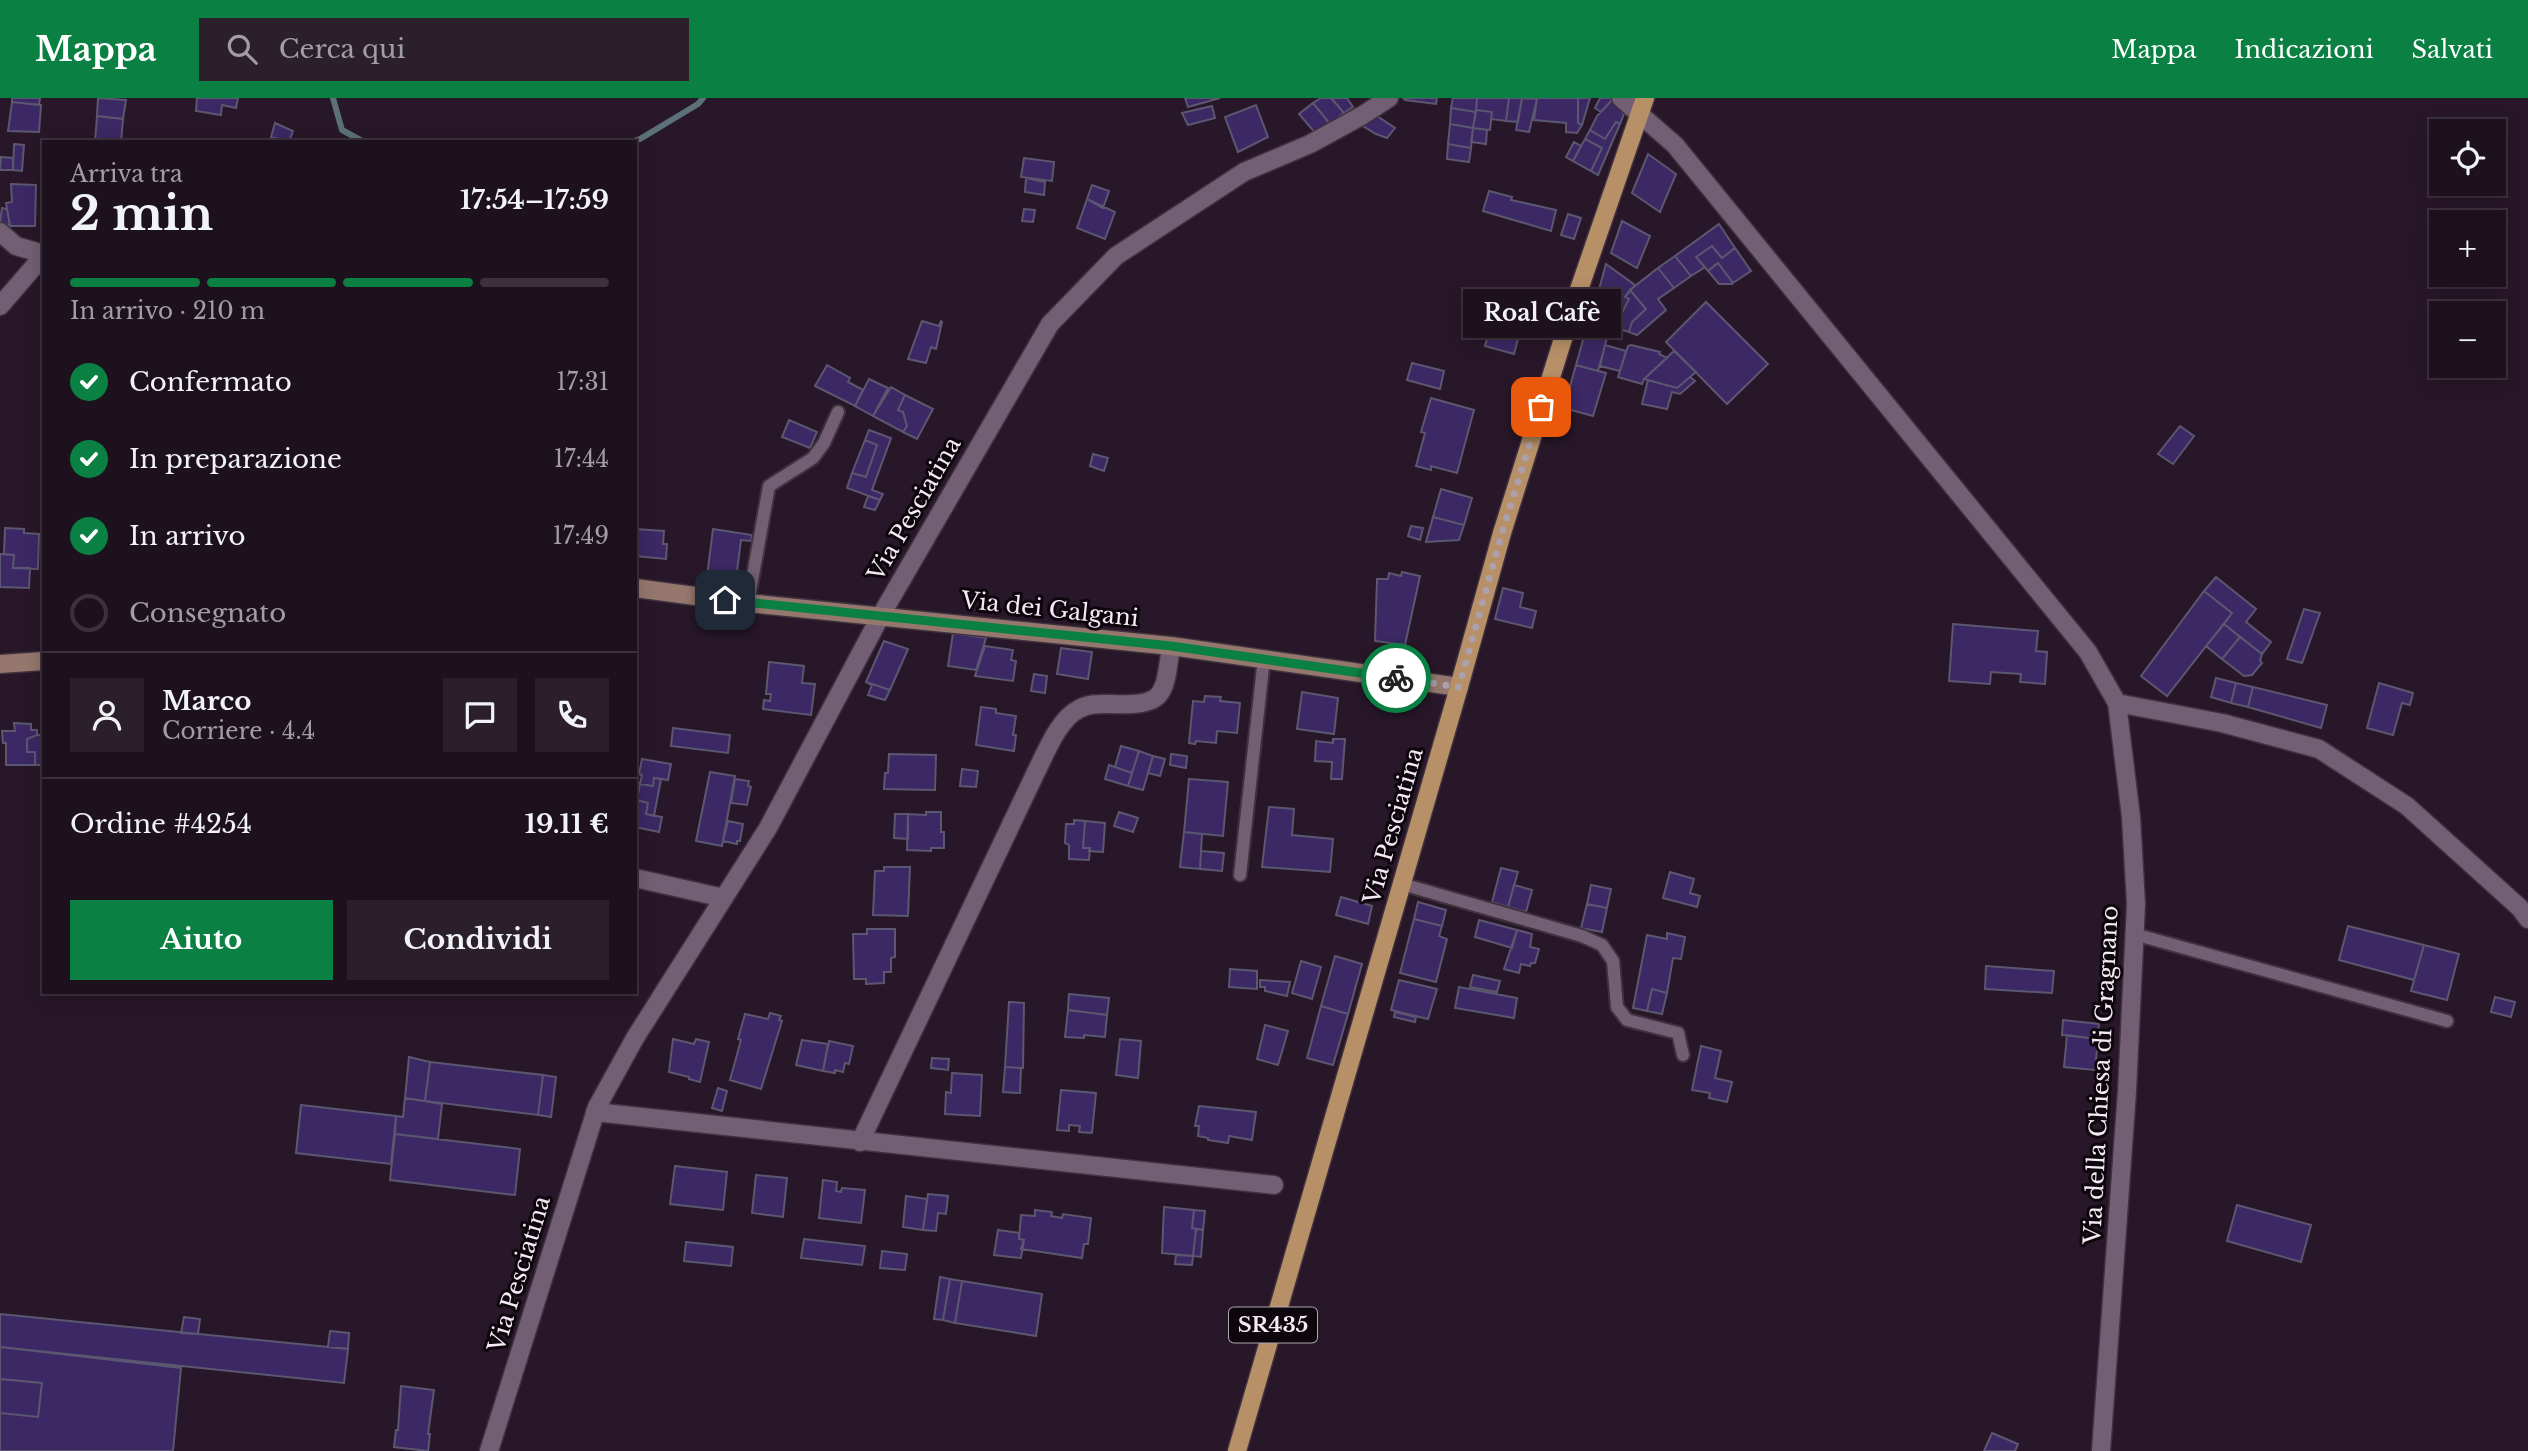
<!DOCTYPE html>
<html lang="it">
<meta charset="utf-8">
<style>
body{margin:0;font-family:"Libre Baskerville",serif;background:#2b1f2b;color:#f1f3f6;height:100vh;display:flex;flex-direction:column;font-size:26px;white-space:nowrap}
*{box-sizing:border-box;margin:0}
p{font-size:23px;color:#a19da4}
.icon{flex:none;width:38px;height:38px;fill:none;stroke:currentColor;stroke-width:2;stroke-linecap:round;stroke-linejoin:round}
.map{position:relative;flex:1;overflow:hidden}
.side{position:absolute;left:42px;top:42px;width:595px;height:854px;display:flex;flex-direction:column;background:#1e111e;border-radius:0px;box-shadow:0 4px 18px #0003,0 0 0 2px #3c313c}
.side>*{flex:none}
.tools{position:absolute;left:2429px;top:21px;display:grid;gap:14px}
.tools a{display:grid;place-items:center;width:77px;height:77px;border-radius:0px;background:#1e111e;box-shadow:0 4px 18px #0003,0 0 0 2px #3c313c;font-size:35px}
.pin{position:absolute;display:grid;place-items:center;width:60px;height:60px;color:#fff;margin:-30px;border-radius:14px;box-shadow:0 4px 10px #0006}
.courier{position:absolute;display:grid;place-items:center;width:70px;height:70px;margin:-35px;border:5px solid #0b8043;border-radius:50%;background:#fff;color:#222;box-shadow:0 2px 9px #0007}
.bubble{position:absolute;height:49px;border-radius:0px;background:#1e111e;box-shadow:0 4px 18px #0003,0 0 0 2px #3c313c;font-size:23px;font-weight:800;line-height:49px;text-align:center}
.overview em{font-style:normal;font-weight:800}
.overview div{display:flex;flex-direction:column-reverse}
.overview{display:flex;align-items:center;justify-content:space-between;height:119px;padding:0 28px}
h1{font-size:46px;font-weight:800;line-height:52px}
.bar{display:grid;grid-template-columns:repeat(4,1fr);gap:10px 7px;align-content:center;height:84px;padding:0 28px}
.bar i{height:9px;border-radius:5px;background:#3c313c}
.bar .active{background:#0b8043}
.bar p{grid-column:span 4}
.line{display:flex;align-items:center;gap:18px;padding:0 28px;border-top:2px solid #3c313c}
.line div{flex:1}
.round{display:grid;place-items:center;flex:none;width:74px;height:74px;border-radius:0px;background:#2b1f2b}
ol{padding:0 28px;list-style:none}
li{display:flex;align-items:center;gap:21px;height:77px}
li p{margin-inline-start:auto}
li .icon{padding:7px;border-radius:50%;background:#0b8043;color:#fff;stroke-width:4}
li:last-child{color:#a19da4}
li i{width:38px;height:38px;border:4px solid #3c313c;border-radius:50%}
.action{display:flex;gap:14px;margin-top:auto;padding:14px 28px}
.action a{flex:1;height:80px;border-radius:0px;background:#0b8043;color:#fff;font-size:28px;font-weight:800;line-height:80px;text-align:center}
.action a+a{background:#2b1f2b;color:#f1f3f6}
header{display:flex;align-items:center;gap:42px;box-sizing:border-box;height:98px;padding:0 35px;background:#0b8043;color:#fff}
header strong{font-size:33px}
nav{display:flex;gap:38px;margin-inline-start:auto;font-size:24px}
.search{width:490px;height:63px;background:#2b1f2b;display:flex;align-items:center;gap:18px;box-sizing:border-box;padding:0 24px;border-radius:0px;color:#a19da4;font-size:26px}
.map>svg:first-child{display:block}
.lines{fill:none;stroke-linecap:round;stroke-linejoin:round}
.stream{stroke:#5b7077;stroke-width:6}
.building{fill:#3b2864;stroke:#5c5770;stroke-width:2}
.lane-casing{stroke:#3f313e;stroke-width:16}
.street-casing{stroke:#3f313e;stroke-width:21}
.secondary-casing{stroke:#3f313e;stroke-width:21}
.primary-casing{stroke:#3f313e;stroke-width:21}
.lane{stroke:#735f73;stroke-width:12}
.street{stroke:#735f73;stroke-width:18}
.secondary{stroke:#95776d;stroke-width:18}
.primary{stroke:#b79068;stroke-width:18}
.done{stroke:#ada0ad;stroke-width:7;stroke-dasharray:0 12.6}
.route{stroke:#0b8043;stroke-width:9}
.labels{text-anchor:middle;stroke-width:6;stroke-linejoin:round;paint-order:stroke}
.shield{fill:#0d060d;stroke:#afa5af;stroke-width:2}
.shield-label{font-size:21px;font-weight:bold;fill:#f5e9f4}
.street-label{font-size:23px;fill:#f5e9f4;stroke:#0d060d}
</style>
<header>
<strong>Mappa</strong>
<div class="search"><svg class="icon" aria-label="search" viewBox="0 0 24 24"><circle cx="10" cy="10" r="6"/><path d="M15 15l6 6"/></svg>Cerca qui</div>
<nav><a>Mappa</a><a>Indicazioni</a><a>Salvati</a></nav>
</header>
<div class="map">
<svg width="2528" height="1353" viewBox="0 0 2528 1353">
<rect width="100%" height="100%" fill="#281728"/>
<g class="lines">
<path class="stream" d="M333,0L342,32L364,44
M631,44L640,41L698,6L703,0"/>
</g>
<path class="building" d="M12,0H40L39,7L12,4Z
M98,0L126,2L123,21L97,18Z
M197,0H238L236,10L222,7L221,17L196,13Z
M1185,0H1220L1188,9Z
M1321,0H1331L1344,15L1330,26L1313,5Z
M1331,0H1347L1353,9L1344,15Z
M1403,0H1437L1436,6L1405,2Z
M1453,0H1477L1476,14L1451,10Z
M1477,0H1509L1506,23L1491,21L1492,14L1476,12Z
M1509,0H1522L1518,24L1506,23Z
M1522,0L1537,1L1529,34L1516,32Z
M1578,0V25L1582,27L1577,35L1566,34V25L1534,22L1537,0Z
M1578,0H1590L1582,27L1578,25Z
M1600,0H1610L1612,2L1601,14L1595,10Z
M1612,2L1624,16L1620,26L1616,24L1605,41L1590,32L1597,18Z
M12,4L41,7L39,34L8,33Z
M1313,5L1330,26L1316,36L1299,16Z
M1256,7L1268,39L1238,54L1225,19Z
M1212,8L1215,20L1188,27L1182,15Z
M1451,10L1476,14L1473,30L1450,26Z
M1476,12L1492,14L1490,32L1473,30Z
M1374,16L1395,30L1387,40L1376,36L1363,28Z
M97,18L123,21L121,44H95Z
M1616,24L1620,26L1598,77L1591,73L1602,50L1585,41L1590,32L1605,41Z
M275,25L293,33L289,44L271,39Z
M1450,26L1473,30L1471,50L1448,46Z
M1473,30L1487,32L1486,46L1471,44Z
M1585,41L1602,50L1591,73L1573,63Z
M1574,44L1581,48L1573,63L1566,59Z
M14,46L24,47L22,73L13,72Z
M1448,46L1471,50L1469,64L1447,61Z
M1648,56L1676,76L1660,114L1632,95Z
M1,59L13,60V72H0Z
M1024,60L1054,64L1052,83L1021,79Z
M1026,80L1045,84L1044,97L1025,94Z
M11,86L36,87L35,128H10L6,105L12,104Z
M1092,87L1109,93L1103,110L1087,101Z
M1489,93L1512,99L1511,102L1556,112L1551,133L1483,113Z
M1087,101L1115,114L1105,141L1077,130Z
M2,110L7,111L10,128L0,124Z
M1024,111L1035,112L1033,124L1022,123Z
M1568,116L1581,120L1574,141L1561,137Z
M1622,123L1650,138L1637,170L1611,155Z
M1719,126L1735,150L1722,160L1712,148L1696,159L1705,169L1691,178L1675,158Z
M1712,148L1722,160L1735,150L1751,173L1733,185L1718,165L1708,173L1696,159Z
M1675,158L1691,178L1674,190L1658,170Z
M1718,165L1733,185L1732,186H1719L1708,173Z
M1606,166L1635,187L1625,199L1629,201L1618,223L1595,206Z
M1658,170L1674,190L1658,201L1666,212L1637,237L1629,234L1632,224L1646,211L1630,192Z
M1630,192L1646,211L1632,224L1629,234L1590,222L1595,206L1618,223L1629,201L1625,199Z
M1706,204L1768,266L1727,306L1666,244Z
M1494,214L1523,222L1514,256L1485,248Z
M922,223L939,228L941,223L942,224L936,251L931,249L926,265L908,261Z
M1585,235L1607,240L1598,273L1576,267Z
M1605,247L1626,253L1620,273L1600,268Z
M1631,247L1660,254L1659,256L1667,260L1644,281L1642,286L1618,279L1628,248Z
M1674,253L1696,274L1677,290L1644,281Z
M1412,265L1444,273L1440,291L1407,282Z
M827,267L850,280L848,284L863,292L855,308L815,288Z
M1576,267L1606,275L1593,318L1564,310Z
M1690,279L1695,283L1680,296L1672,294L1667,311L1642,306L1648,282L1677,290Z
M869,281L888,290L873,318L855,308Z
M891,289L905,297L898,312L903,314L907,328L903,334L873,318Z
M905,297L933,311L917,341L903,334L907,328L903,314L898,312Z
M1431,300L1474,312L1457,375L1431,368V372L1416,368L1425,335L1421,334Z
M789,322L817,334L810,350L782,339Z
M2180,328L2194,338L2173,366L2158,356Z
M869,332L891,340L872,392L883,396L880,402L847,390L852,375L866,379L877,347L865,342Z
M865,342L877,347L866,379L852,375Z
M1093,356L1108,360L1104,373L1090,368Z
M1441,391L1472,400L1464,427L1433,419Z
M868,398L880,402L875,412L864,409Z
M1433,419L1464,427L1459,442L1426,444Z
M1411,428L1423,430L1420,442L1408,438Z
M5,430L24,431V435L39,436L38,471L13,470L14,457L4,456Z
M635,431L664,433L663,446H667L666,461L635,458Z
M713,431L752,437L751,443L741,442L736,481L707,478Z
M0,456L14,457L13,470H30L29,490L0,489Z
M1402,474L1420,478L1405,547L1375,543L1377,481H1388L1389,475L1401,478Z
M2216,479L2256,511L2246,524L2271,544L2262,556L2224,526L2232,515L2204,493Z
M1503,490L1523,495L1520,509L1536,513L1532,530L1495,521Z
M2204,493L2232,515L2167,598L2141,578Z
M2304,511L2320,515L2302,565L2287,561Z
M1953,526L2038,533L2036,553L2047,554L2045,586L2020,584L2021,576L1991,574L1990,586L1949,583Z
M2224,526L2240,539L2222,561L2206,548Z
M953,535L986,540L976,572L948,568Z
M2240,539L2262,556L2260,563L2262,565L2252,577L2244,578L2222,561Z
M884,543L908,551L890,592L866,584Z
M985,548L1013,552L1011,562L1016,563L1013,583L975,578Z
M1061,550L1092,554L1088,581L1057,576Z
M769,564L804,568L802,585L815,586L811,617L763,611L764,602L770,603L771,596H766Z
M1034,576L1047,578L1045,595L1031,593Z
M2216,580L2236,585L2231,605L2211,599Z
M866,584L890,592L885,602L868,597L872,587Z
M2236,585L2253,589L2248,609L2231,605Z
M2379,585L2413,595L2410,607L2402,605L2393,637L2367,630Z
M2253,589L2327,607L2321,630L2248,609Z
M1302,594L1338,600L1334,636L1297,631Z
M1205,598L1221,599L1220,603L1240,605L1237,635L1217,633L1216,645L1196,643L1195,646L1189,645L1193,603L1204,604Z
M981,609L996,611V615L1016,618L1013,637H1016L1014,653L976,647Z
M14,625L31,626V632H37V637L27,641V654H35V667H6V645H3L2,633H15Z
M673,630L730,637L728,655L671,648Z
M37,637H44V667H35V654H27V641Z
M1333,641H1345L1342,681H1331L1332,664L1315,663L1316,643L1333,645Z
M1121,648L1139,653L1132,675L1115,669Z
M1139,653L1153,658L1143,692L1128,688Z
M889,656L936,657L935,692L884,691L885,675H888Z
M1171,656L1187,658L1186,670L1170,667Z
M1153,658L1165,661L1160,678L1148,675Z
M642,661L671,666L668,682L654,680L653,688L640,686L642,677L639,676Z
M1109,667L1132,675L1128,688L1105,681Z
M962,671L978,673L976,689L960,688Z
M710,674L735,678L722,748L696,743Z
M654,680L661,681L654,718L646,716L648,705L637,702L640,686L653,688Z
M735,681L749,683L748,688L751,689L747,707L731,705Z
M1189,681L1228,684L1223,738L1184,734Z
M637,702L648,705L646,716L662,719L659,734L635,729Z
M1269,709L1294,711L1292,737L1333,741L1330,774L1262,769Z
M926,714H941V734H944V750H931V753L907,752L908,716L926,717Z
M1119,714L1138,720L1133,734L1114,728Z
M895,716H908V741L894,740Z
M1074,722L1085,723L1083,750H1090L1089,762L1069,761V747L1065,745L1066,726H1074Z
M728,723L743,726L740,743H737V746L723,743Z
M1085,723L1105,725L1103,754L1089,753L1090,750H1083Z
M1184,734L1202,736L1200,771L1180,769Z
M1201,753L1224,755L1222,773L1200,771Z
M884,769H910L908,818L873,817L875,773H884Z
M1501,770L1518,774L1508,809L1492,804Z
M1670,774L1694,781L1690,795L1700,798L1697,809L1663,800Z
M1514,787L1532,792L1526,814L1508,809Z
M1591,787L1611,791L1607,810L1587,806Z
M1341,799L1372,808L1368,826L1336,817Z
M1418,804L1446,812L1442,828L1414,821Z
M1587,806L1607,810L1602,834L1581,830Z
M1414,821L1442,828L1439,838L1447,841L1436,884L1400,875Z
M1479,822L1517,832L1512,850L1475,839Z
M2348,828L2424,847L2414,882L2339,862Z
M867,831H895V859L891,860V874H884V885L866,886V881H854L853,836H867Z
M1517,832L1532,836L1530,849L1539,851L1535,865H1531L1530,868L1521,866L1519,875L1504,871Z
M1667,835L1685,839L1681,861L1673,860L1667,895L1652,891L1647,913L1633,910L1647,837L1667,841Z
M2424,847L2459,856L2447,902L2411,893Z
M1335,858L1362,866L1348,916L1321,908Z
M1301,863L1321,869L1312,901L1292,895Z
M1986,868L2054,873L2052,895L1985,891Z
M1230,871L1257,873V891L1229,889Z
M1473,877L1500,883L1497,894L1470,889Z
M1260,882L1290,884L1287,898L1265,893V889H1260Z
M1399,882L1437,891L1428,921L1391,912Z
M1459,889L1517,900L1514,920L1455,910Z
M1652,891L1667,895L1662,916L1647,913Z
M1069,896L1109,900L1107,917L1068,912Z
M2495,899L2515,904L2511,919L2491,914Z
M1009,904L1024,905L1023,970L1005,969Z
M1321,908L1348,916L1333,967L1307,960Z
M1068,912L1107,917L1105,939L1084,937V940L1065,939Z
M1395,914L1416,919L1415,924L1394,919Z
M770,915L781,918L779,922L782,923L761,991L730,982L741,942L738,941L745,916L768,921Z
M2063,922L2099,926L2098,941L2062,937Z
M1265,927L1288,933L1278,967L1257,961Z
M2067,937L2098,941L2095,972L2064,969Z
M673,941L694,946L696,941L709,944L700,984L689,981V979L669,974Z
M1120,941L1141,943L1138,980L1116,977Z
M802,942L828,946L823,973L796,967Z
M829,943L853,948L849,966L845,965L843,974L835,972V975L823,973Z
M1701,948L1721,953L1715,980L1732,984L1727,1004L1709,1000L1710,995L1692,992Z
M409,959L430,964L425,1003L405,1000Z
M932,960L949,961L948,972L931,970Z
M430,964L543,977L538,1017L425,1003Z
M1005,969L1021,970L1020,995L1003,994Z
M952,975L982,977L980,1018L945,1016L946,994L951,995Z
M543,977L556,979L551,1019L538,1017Z
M718,990L727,993L722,1013L712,1010Z
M1061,992L1096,995L1092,1035L1079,1034L1080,1028L1069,1027V1033L1057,1032Z
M405,1000L442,1006L438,1041L395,1036L396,1018L403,1019Z
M301,1007L396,1018L391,1066L296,1055Z
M1199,1008L1256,1014L1252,1042L1229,1038L1228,1045L1208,1042V1040L1198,1038L1199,1028H1195Z
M395,1036L520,1051L515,1097L390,1082Z
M675,1068L727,1074L723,1112L670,1106Z
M756,1077L787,1080L783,1119L752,1115Z
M823,1082L837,1084L836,1093L841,1094L842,1090L865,1092L861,1125L819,1120Z
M928,1096L948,1098L946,1116L938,1115L936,1133L923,1132Z
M906,1098L927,1101L923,1132L903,1129Z
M2237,1107L2311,1127L2301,1164L2227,1143Z
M1164,1109L1194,1112L1192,1130L1196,1131L1193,1158L1162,1155Z
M1035,1112L1052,1114L1051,1118L1062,1120L1063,1116L1091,1120L1088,1146H1084L1082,1160L1021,1151L1024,1142L1019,1141L1021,1117L1035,1118Z
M1194,1112L1205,1113L1203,1132L1192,1130Z
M1196,1131L1203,1132L1201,1159L1193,1158Z
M998,1132L1019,1135V1141L1024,1142L1021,1160L994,1157Z
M804,1141L865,1148L862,1167L801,1160Z
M686,1144L733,1149L731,1168L684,1163Z
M882,1153L907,1156L905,1172L880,1170Z
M1176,1157L1193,1158L1192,1167L1175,1166Z
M940,1179L950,1181L943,1222L934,1221Z
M950,1181L962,1183L955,1225L943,1222Z
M962,1183L1042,1196L1036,1238L955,1225Z
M0,1216L348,1251L344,1285L0,1249Z
M184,1219L200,1221L198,1236L181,1235Z
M330,1233L349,1235L348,1251L328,1249Z
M0,1249L181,1270L173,1353H0V1315L38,1319L42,1285L0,1281Z
M0,1281L42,1285L38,1319L0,1315Z
M401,1288L434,1292L428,1336H430L428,1353L394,1349L396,1332H398Z
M1992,1335L2018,1346L2015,1353H1984Z"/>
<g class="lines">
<defs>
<path id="lane" d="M748,505L769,388L813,360L824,345L838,314
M1240,777L1264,560
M1402,786L1582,838L1602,847L1613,863L1617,909L1627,922L1678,935L1683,957
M2134,836L2447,923"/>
<path id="street" d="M1621,0L1675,47L2088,554L2117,605L2131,719L2136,806L2127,993L2101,1353
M0,134L16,148L44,156
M0,208L44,157
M2117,605L2222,625L2319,651L2407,708L2520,810L2528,821
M635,780L724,800
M595,1014L1274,1087
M860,1044L1037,672C1047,652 1059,621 1079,611C1090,605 1100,606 1111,606C1166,608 1164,598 1171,548
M489,1353L597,1009L635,940L768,730L880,519L1050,226L1116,158L1244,74L1310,46L1363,17L1389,0"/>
<path id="secondary" d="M635,490L748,505L1171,548L1459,589
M0,566L44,563"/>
<path id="primary" d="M1237,1353L1459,589L1502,435L1573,209L1645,0"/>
</defs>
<use href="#lane" class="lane-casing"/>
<use href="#street" class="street-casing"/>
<use href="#secondary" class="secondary-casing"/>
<use href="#primary" class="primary-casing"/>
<use href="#lane" class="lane"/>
<use href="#street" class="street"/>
<use href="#secondary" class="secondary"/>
<use href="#primary" class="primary"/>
</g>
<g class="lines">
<path class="done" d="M1396,580L1459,589L1502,435L1541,309"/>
<path class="route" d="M725,502L1171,548L1396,580"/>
</g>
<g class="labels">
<rect class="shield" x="1229" y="1209.5" width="88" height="35" rx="5"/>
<g class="shield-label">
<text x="1273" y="1234">SR435</text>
</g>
<g class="street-label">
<text transform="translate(914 411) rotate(-60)" y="8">Via Pesciatina</text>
<text transform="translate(1050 511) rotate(6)" y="8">Via dei Galgani</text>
<text transform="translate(1393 728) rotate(-74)" y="8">Via Pesciatina</text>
<text transform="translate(2101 977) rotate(-87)" y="8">Via della Chiesa di Gragnano</text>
<text transform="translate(519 1176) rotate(-73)" y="8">Via Pesciatina</text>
</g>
</g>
</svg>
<div class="tools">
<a><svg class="icon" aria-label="locate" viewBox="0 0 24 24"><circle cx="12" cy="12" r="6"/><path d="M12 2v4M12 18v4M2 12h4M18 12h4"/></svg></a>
<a>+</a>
<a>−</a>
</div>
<div class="pin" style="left:1541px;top:309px;background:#ea580c"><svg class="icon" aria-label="bag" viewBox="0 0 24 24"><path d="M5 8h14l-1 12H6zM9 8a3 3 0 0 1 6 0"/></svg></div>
<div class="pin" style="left:725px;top:502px;background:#1f2937"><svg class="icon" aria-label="home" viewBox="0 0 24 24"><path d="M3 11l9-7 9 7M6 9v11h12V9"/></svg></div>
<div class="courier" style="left:1396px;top:580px"><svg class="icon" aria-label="bike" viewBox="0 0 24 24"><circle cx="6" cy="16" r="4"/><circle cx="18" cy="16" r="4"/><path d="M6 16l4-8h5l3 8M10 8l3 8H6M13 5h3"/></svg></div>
<div class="bubble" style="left:1463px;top:191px;width:158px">Roal Cafè</div>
<section class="side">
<div class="overview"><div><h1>2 min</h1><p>Arriva tra</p></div><em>17:54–17:59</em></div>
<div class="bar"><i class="active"></i><i class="active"></i><i class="active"></i><i></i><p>In arrivo · 210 m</p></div>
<ol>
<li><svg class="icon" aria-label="check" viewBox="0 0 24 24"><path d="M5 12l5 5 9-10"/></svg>Confermato<p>17:31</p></li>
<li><svg class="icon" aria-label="check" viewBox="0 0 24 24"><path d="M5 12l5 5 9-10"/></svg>In preparazione<p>17:44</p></li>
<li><svg class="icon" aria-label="check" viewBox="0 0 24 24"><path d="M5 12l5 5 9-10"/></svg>In arrivo<p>17:49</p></li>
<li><i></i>Consegnato</li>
</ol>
<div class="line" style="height:126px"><a class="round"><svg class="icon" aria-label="person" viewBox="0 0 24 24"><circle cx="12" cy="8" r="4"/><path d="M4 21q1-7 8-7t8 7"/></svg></a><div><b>Marco</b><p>Corriere · 4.4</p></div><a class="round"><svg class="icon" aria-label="chat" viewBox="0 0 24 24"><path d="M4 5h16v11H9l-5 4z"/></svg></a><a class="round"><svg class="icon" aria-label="phone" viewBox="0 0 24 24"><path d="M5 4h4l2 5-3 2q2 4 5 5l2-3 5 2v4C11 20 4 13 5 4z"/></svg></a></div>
<div class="line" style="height:91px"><div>Ordine #4254</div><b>19.11 €</b></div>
<div class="action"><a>Aiuto</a><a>Condividi</a></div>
</section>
</div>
